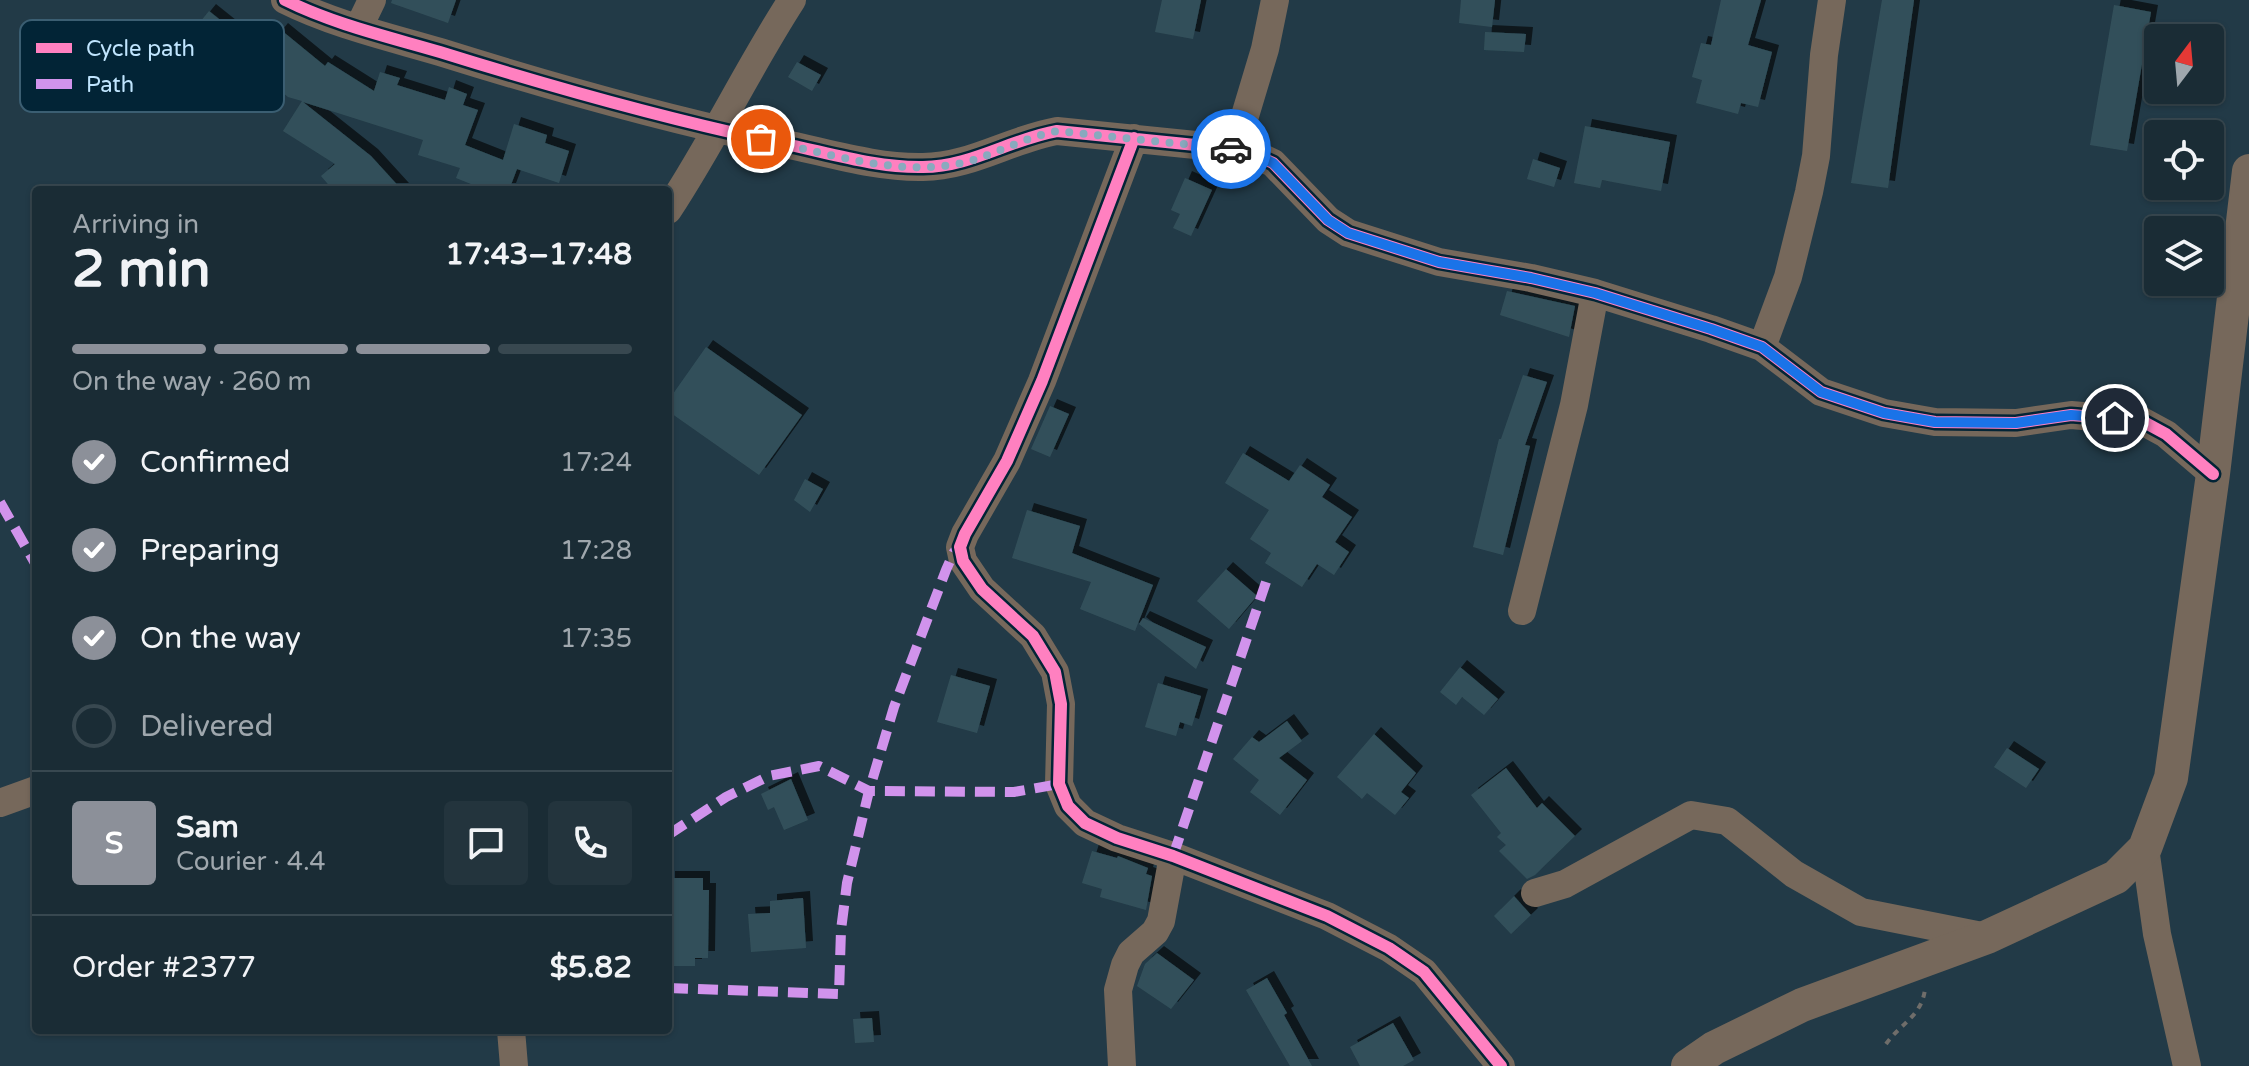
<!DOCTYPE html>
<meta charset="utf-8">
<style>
body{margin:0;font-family:"Varela Round",sans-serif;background:#23343d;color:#f1f3f6;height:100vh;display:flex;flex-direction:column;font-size:30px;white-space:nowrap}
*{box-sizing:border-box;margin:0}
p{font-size:26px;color:#9fa7ad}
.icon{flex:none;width:44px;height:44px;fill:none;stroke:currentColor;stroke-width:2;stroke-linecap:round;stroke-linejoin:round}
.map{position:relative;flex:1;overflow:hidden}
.details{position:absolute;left:32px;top:186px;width:640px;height:848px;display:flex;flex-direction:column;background:#1a2c35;border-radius:8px;box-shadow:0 2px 6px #0004,0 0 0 2px #384850}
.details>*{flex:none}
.needle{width:52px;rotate:16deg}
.buttons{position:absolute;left:2144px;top:24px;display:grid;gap:16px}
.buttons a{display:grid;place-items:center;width:80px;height:80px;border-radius:8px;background:#1a2c35;box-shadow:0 2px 6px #0004,0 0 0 2px #384850;font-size:40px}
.pin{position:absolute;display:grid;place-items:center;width:68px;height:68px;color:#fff;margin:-34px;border:4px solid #fff;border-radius:50%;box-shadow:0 2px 8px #0007}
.courier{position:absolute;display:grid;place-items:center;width:80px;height:80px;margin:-40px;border:6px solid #1a73e8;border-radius:50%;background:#fff;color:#222;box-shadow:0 2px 10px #0007}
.overview em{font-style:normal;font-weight:700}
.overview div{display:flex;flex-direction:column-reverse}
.overview{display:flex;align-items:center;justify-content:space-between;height:136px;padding:0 40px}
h1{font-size:52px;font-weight:700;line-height:60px}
.bar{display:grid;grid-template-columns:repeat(4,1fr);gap:12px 8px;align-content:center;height:96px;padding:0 40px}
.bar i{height:10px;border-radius:6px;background:#384850}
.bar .active{background:#8c9099}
.bar p{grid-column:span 4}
.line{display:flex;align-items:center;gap:20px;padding:0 40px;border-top:2px solid #384850}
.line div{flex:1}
.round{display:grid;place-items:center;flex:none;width:84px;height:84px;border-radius:8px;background:#23343d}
ol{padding:0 40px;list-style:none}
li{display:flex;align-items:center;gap:24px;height:88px}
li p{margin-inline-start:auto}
li .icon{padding:8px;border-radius:50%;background:#8c9099;color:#fff;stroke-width:4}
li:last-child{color:#9fa7ad}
li i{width:44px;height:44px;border:4px solid #384850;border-radius:50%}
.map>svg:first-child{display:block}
.building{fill:#33505a;filter:url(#shadow)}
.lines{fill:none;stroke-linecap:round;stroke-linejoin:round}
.path{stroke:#6f6d6a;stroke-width:4;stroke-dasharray:6 6;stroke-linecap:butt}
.minor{stroke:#76685b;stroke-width:28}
.tertiary{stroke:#76685b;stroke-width:34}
.quiet{stroke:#d193ec;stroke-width:10;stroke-dasharray:20 10;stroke-linecap:butt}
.cycleway-casing{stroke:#022436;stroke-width:17}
.cycleway{stroke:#ff80c0;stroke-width:12}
.done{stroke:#89a9be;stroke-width:8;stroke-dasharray:0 14.4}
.route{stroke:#1a73e8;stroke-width:10}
.key{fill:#022436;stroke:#3b5e72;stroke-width:2}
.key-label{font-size:22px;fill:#c0e5fe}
</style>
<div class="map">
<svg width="2249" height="1066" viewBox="0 0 2249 1066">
<defs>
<filter id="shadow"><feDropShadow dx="7" dy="-7" stdDeviation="0" flood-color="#0009"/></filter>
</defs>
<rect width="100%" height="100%" fill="#223a47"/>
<path class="building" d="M392,0H456L448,23L391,3Z
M1162,0H1201L1193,39L1155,32Z
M1461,0H1495L1492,27L1459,23Z
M1721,0H1761L1748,45L1772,52L1758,107L1741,103L1738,114L1696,103L1702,80L1692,77L1701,43L1711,45Z
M1882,0H1914L1888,188L1851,183Z
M2114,5L2151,12L2127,151L2090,145Z
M209,11L234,31L213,57L188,37Z
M281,30L325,66L328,62L374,91L380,72L400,78L397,85L445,100L449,87L467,94L463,105L478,110L465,145L503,160L514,124L547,135L545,143L569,151L559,183L517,169L509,190H486L456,178L460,168L418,155L423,140L303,102L371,156L402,190H333L321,176L335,164L283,131L302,101L288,97L251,66Z
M1485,32L1526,34L1524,52L1484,50Z
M797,62L821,75L812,91L788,77Z
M1585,126L1670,142L1661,191L1602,180L1600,188L1574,183Z
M1533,159L1560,168L1554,187L1527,179Z
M1185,178L1212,190L1191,236L1173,228L1180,214L1171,210Z
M1507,291L1575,306L1569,337L1500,315Z
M706,347L802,415L759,475L668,411V401Z
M1523,375L1547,382L1525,445L1530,446L1503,555L1473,547L1499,439H1501Z
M1050,406L1069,414L1050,457L1031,449Z
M1243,453L1289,481L1300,465L1330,485L1322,497L1352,517L1335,542L1349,552L1334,575L1317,564L1302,587L1265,563L1271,553L1250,539L1269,510L1225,483Z
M805,479L823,489L810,512L794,500Z
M1027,510L1080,526L1072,553L1153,585L1135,631L1080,609L1091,582L1012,558Z
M1226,569L1257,596L1229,629L1197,601Z
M1143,618L1206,647L1196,669L1139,624Z
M1460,667L1498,699L1484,715L1462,697L1456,705L1440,692Z
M951,675L990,686L977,733L937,722Z
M1158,683L1201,696L1192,726L1180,722L1176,736L1145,727Z
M1287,721L1302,741L1279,758L1307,780L1280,815L1250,792L1259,780L1233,759L1252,737L1259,742Z
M1374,734L1416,773L1401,792L1409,798L1395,815L1367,793L1362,799L1337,777Z
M2007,748L2039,769L2026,788L1994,767Z
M1506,768L1537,808L1542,803L1575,836L1535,875L1527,879L1499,851L1506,845L1497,837L1501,833L1471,795Z
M791,779L808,820L784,830L774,807L768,810L761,794Z
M1092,851L1117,858L1118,856L1148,868L1146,874L1152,876L1146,910L1100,897L1102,889L1082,883Z
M668,878H703V890H709L708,958H695V966H668Z
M1514,896L1531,915L1511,934L1494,916Z
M803,898L806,948L751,952L748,914L770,913V901Z
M1157,953L1194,980L1171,1009L1137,986L1145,964Z
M1267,978L1287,1013L1284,1015L1312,1066H1290L1246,990Z
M872,1018L874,1042L855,1043L853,1019Z
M1393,1023L1414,1060L1403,1066H1360L1350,1047Z"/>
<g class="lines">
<path class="path" d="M1886,1044C1900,1024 1922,1016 1925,989"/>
<path class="minor" d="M285,0C333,24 389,37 440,52C552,87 665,119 780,143C826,152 875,168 923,167C970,167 1011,139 1057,131L1235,149L1256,155L1273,163L1328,220L1348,233L1439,262L1531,278L1595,293L1711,329L1762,347L1821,392L1884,413L1935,422L2016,423L2071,415L2142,421L2166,434L2213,474
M359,27L372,0
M1134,138L1042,381L1007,461L965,534L960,547L963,561L982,589L1033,636L1055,672L1061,704L1059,784L1068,806L1085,823L1117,838L1173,856L1327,916L1389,948L1424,972L1501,1066
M1235,149L1265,49L1275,0
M668,210C713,142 748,68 792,0
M1762,347L1788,277L1809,192L1816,156L1824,55L1832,0
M1522,611L1574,405L1595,293
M0,803L36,790
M2145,848L2157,934L2187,1066
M1535,893L1565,884L1691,815L1727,821L1794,874L1861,912L1987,937
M511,1030L514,1066
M1122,1066L1118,990L1125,965L1131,953L1155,932L1161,921L1173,856"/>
<path class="tertiary" d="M1688,1066L1714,1048L1802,1005L1987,937L2116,877L2145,848L2171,778L2213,474L2249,171"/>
<path class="quiet" d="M0,502L36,565
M668,835L726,797L769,776L819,766L869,791L1014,792L1059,784
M1173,856L1266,582
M668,988L839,994L841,930L847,883L869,791L894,707L946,570L954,552L960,547"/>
<defs>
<path id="cycleway" d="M285,0C333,24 389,37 440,52C552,87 665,119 780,143C826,152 875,168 923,167C970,167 1011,139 1057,131L1235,149L1256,155L1273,163L1328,220L1348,233L1439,262L1531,278L1595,293L1711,329L1762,347L1821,392L1884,413L1935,422L2016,423L2071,415L2142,421L2166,434L2213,474
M1134,138L1042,381L1007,461L965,534L960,547L963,561L982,589L1033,636L1055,672L1061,704L1059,784L1068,806L1085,823L1117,838L1173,856L1327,916L1389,948L1424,972L1501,1066"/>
</defs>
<use href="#cycleway" class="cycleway-casing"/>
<use href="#cycleway" class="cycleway"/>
</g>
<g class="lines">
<path class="done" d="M761,139C823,152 893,176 957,164C990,158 1021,138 1057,131L1231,149"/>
<path class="route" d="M1231,149L1256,155L1273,163L1328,220L1348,233L1439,262L1531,278L1595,293L1711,329L1762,347L1821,392L1884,413L1935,422L2016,423L2071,415L2115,418"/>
</g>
<rect x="20" y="20" width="264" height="92" rx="12" class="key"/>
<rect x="36" y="43" width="36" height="10" fill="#ff80c0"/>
<rect x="36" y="79" width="36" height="10" fill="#d193ec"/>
<g class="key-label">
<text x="86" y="56">Cycle path</text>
<text x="86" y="92">Path</text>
</g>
</svg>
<div class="buttons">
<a><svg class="needle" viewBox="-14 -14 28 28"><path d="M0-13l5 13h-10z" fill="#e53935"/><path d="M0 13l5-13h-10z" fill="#9fa7ad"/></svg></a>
<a><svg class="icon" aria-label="locate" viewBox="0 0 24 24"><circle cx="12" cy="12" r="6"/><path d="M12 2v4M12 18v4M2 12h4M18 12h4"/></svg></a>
<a><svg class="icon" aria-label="layers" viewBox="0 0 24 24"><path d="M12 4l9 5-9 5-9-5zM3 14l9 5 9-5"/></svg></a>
</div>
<div class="pin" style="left:761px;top:139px;background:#ea580c"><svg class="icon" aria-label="bag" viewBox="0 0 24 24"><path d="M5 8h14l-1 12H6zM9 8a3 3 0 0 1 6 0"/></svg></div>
<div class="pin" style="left:2115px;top:418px;background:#1f2937"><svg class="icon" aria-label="home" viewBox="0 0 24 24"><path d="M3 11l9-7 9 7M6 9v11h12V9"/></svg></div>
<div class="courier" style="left:1231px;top:149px"><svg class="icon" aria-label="car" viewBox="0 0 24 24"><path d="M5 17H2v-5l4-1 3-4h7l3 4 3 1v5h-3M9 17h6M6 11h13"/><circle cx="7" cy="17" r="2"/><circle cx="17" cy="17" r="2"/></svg></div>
<section class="details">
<div class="overview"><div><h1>2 min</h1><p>Arriving in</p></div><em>17:43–17:48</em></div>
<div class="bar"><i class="active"></i><i class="active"></i><i class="active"></i><i></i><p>On the way · 260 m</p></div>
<ol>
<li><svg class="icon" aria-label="check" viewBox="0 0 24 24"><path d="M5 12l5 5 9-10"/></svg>Confirmed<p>17:24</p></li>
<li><svg class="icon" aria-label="check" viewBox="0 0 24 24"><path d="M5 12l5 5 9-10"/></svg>Preparing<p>17:28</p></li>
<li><svg class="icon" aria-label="check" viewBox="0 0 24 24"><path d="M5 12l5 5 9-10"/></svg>On the way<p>17:35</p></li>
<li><i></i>Delivered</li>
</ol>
<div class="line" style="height:144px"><b class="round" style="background:#8c9099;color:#fff">S</b><div><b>Sam</b><p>Courier · 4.4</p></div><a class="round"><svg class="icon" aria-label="chat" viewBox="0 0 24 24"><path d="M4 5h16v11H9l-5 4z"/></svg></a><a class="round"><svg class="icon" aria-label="phone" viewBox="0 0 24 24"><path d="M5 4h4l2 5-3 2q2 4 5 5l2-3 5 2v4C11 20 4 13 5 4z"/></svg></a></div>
<div class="line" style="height:104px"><div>Order #2377</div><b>$5.82</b></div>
</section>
</div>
